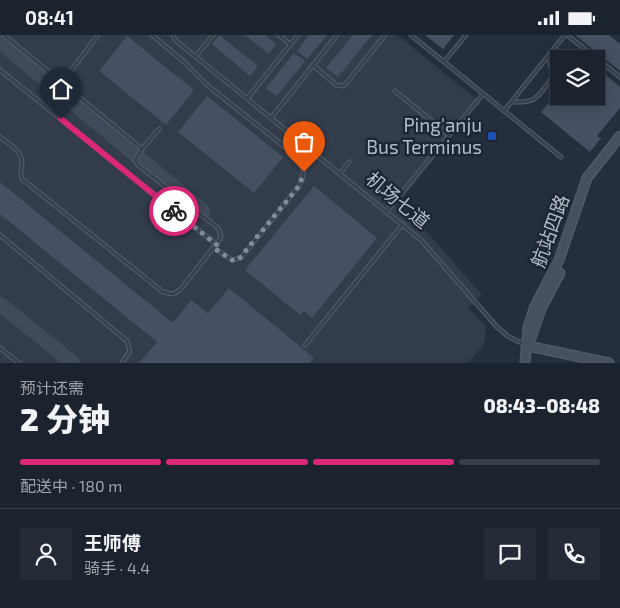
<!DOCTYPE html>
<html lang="zh">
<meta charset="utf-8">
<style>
body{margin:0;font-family:"Exo 2","Noto Sans SC",sans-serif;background:#242b36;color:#f1f3f6;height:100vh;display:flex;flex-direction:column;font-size:19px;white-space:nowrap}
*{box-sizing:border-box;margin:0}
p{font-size:16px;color:#a0a4aa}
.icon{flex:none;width:28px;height:28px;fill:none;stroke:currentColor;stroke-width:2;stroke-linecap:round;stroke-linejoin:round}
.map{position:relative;height:328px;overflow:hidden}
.drawer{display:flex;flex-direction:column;background:#1b232e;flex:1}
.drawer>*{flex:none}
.controls{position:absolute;left:550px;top:15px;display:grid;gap:10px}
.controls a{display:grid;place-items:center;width:55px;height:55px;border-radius:0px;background:#1b232e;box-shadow:0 2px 12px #0003,0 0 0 1px #39404a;font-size:25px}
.pin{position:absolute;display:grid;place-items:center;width:42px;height:42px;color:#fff;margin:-51px -21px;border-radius:50% 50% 50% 0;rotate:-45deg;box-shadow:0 0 5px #0007}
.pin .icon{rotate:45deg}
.courier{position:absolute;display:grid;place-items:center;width:50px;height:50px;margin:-25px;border:4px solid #db2777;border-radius:50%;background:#fff;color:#222;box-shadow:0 1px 6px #0007}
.headline em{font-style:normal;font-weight:800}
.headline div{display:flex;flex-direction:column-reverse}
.headline{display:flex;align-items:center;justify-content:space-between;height:85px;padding:0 20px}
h1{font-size:32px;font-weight:800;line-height:38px}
.bar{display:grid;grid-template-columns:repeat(4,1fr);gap:8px 5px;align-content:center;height:60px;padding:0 20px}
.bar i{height:6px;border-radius:4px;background:#39404a}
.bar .selected{background:#db2777}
.bar p{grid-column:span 4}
.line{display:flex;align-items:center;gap:12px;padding:0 20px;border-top:1px solid #39404a}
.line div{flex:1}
.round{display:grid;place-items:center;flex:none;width:52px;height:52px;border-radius:0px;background:#242b36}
.status{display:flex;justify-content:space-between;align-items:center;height:35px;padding:0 25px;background:#1b232e;direction:ltr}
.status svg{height:14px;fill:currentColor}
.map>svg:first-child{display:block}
.airport{fill:#323c4b}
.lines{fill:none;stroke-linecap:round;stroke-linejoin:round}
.taxiway{stroke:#3f4a5a;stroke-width:15}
.building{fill:#455162}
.lane-casing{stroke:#565f6c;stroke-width:5}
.secondary-casing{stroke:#565f6c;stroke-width:11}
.lane{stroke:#38414e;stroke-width:3}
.secondary{stroke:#465061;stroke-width:9}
.done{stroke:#828b98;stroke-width:5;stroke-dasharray:0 9}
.route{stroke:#db2777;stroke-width:6}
.transit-dot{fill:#1a4fb4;stroke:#1d2633;stroke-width:2}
.labels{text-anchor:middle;stroke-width:5;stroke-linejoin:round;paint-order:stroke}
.poi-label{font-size:19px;fill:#b4bcc9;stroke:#1d2633;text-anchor:end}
.street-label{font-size:19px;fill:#b4bcc9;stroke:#1d2633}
</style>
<div class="status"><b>08:41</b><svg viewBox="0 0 49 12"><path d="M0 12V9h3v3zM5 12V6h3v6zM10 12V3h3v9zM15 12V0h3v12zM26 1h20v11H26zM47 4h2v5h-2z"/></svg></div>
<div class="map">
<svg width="620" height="328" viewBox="0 0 620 328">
<rect width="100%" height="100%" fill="#242f3e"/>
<path class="airport" d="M0,0H397L480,67L396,171L399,176L421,190L482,260L468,272L486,292L484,309L468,328H0Z"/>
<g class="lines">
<path class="taxiway" d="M0,7L203,176
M0,269L73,328"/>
</g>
<path class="building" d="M219,0L258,31L250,41L212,9Z
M245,0H265L276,9L269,19Z
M309,0H327L307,24L297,16Z
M353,0H372L338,42L326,33Z
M425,0H454L443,14Z
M575,0H609L620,9V36Z
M127,1L194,55L166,90L99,36Z
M576,16L586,24H571Z
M294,18L305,26L277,61L266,53Z
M596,32L620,52V73L597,101L601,103L590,117L541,77L559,56V61H596Z
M207,61L283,122L254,158L178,97Z
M0,147L173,288L191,265L208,278L229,253L314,323L309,328H139L157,307L0,179Z
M314,151L377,203L312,283L304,276L300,280L245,235Z"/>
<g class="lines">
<defs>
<path id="lane" d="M152,0L182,25L207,50L295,120C304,129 306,140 299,151L241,223L232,225L214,213
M173,0L175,5L421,205L497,292L509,302L526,310
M279,0L290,9
M411,0L561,122
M567,0L620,42
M196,21L213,0
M444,27L466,0
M313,30L336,50L344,51L385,0
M0,35L217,210
M395,56L449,100
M247,64L298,0
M512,67C538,68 537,62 552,43L553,39L548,21
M44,71L98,0
M504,76L565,0
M271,83L337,0
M0,102C8,108 22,116 22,127C22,134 19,137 22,144L163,257L173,259L180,255L220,204L221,200L218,193L138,130L135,125L142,114L4,0
M142,114L159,94
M340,138L349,127
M387,176L483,59
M0,200L127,306L130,316L122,328
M305,310L403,189
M0,313L19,328"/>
<path id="secondary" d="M530,306L541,274L560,238
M528,311L609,328
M525,328L528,292L535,271L559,225L587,143L620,101"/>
</defs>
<use href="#lane" class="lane-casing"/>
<use href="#secondary" class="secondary-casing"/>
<use href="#lane" class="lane"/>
<use href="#secondary" class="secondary"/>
</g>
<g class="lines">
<path class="done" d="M174,176L217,210L214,213L232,225H238L299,151L304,137"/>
<path class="route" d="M61,84L174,176"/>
</g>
<rect class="transit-dot" x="487" y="96" width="10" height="10" rx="2.5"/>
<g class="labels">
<g class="poi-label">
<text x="482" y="97">Ping'anju<tspan x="482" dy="22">Bus Terminus</tspan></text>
</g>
<g class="street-label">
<text transform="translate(398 165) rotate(40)" y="7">机场七道</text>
<text transform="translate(550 196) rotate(-70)" y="7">航站四路</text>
</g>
</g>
</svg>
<div class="controls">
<a><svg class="icon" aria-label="layers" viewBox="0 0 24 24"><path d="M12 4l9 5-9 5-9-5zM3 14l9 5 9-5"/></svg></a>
</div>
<div class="pin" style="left:304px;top:137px;background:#ea580c"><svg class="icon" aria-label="bag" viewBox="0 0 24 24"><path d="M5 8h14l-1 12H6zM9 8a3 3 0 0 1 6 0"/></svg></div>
<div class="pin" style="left:61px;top:84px;background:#1f2937"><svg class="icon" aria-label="home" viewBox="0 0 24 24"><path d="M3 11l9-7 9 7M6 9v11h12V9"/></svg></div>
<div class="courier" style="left:174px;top:176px"><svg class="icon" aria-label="bike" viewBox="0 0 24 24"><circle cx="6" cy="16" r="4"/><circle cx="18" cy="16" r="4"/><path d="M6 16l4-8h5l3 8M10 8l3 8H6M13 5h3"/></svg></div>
</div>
<section class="drawer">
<div class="headline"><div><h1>2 分钟</h1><p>预计还需</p></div><em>08:43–08:48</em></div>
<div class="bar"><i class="selected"></i><i class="selected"></i><i class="selected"></i><i></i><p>配送中 · 180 m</p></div>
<div class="line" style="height:90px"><a class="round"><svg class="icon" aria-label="person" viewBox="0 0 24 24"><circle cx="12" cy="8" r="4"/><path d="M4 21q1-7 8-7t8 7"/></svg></a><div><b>王师傅</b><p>骑手 · 4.4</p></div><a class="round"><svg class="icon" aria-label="chat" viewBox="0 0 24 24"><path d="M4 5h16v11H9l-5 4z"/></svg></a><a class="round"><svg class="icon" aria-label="phone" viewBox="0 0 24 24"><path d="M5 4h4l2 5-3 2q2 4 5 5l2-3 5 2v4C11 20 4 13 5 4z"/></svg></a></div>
</section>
